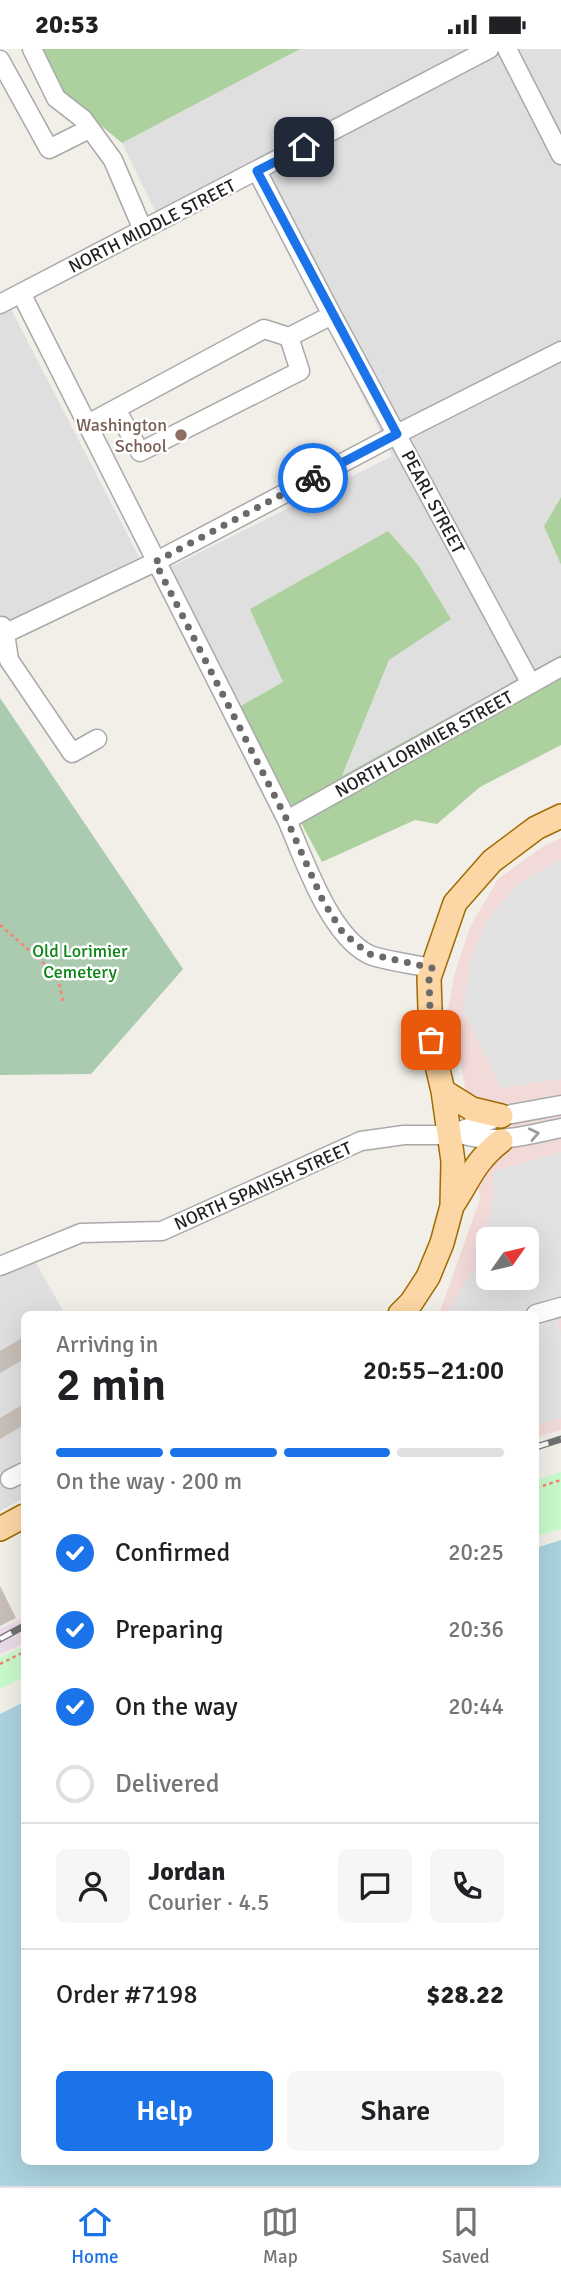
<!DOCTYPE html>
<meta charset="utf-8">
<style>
body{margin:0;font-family:Signika,sans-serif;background:#f6f6f6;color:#202124;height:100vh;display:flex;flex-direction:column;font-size:26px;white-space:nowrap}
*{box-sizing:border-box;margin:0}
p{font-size:23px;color:#757577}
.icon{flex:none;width:38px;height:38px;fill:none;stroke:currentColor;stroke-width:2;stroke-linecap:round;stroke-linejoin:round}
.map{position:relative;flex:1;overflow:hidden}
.details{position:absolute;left:21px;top:1262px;width:518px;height:854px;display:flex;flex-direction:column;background:#fff;border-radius:10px;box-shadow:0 7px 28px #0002}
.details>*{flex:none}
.needle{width:46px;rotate:56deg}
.controls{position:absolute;left:476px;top:1178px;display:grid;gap:14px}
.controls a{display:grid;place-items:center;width:63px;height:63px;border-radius:10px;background:#fff;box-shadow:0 7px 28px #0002;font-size:35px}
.pin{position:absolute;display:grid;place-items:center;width:60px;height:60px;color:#fff;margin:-30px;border-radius:14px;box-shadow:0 4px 10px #0006}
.courier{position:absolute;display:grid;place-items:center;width:70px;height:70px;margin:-35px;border:5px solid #1a73e8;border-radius:50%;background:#fff;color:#222;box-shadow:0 2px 9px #0007}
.summary em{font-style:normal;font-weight:600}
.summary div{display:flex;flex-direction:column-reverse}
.summary{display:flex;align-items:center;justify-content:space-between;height:119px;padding:0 35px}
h1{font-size:46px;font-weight:600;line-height:52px}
.bar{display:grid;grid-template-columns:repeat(4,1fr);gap:10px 7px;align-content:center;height:84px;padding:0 35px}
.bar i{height:9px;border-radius:5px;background:#e0e0e0}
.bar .active{background:#1a73e8}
.bar p{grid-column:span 4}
.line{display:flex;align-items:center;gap:18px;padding:0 35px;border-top:2px solid #e0e0e0}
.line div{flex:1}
.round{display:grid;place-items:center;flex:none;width:74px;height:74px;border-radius:10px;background:#f6f6f6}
ol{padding:0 35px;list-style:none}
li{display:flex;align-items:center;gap:21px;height:77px}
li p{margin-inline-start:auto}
li .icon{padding:7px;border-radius:50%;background:#1a73e8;color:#fff;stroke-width:4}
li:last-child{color:#757577}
li i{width:38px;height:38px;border:4px solid #e0e0e0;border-radius:50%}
.primary-button{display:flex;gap:14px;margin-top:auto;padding:14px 35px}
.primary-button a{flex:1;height:80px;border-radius:10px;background:#1a73e8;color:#fff;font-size:28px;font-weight:600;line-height:80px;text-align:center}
.primary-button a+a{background:#f6f6f6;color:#202124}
.status{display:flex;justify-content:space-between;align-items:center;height:49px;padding:0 35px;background:#fff;direction:ltr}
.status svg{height:19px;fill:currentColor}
.dock{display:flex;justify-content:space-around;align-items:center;height:98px;border-top:2px solid #e0e0e0;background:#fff;font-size:19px;color:#757577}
.dock a{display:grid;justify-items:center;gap:4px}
.dock .active{color:#1a73e8}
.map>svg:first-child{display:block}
.residential{fill:#e0dfdf}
.commercial{fill:#f2dad9;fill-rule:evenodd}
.industrial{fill:#ebdbe8}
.forest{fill:#add19e}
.cemetery{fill:#aacbaf}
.park{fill:#c8facc}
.parking{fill:#e2e2e2;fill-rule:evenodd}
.water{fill:#aad3df}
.building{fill:#c7bfb8}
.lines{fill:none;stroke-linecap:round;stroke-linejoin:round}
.minor-casing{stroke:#a9a9a9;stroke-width:21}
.major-casing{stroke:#a06b00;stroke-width:26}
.path{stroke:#fa8072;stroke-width:2.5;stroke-dasharray:3.5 3.5;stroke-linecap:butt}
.minor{stroke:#fff;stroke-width:18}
.major{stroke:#fcd6a4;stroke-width:23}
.rail-casing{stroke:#707070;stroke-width:7}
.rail{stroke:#fff;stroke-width:4.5;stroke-dasharray:13;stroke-linecap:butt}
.oneway{stroke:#9c9c9c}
.done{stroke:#6b6a68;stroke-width:7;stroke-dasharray:0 12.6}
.route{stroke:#1a73e8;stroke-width:9}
.education-dot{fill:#8d6e63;stroke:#fff;stroke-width:2.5}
.labels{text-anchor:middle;stroke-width:5;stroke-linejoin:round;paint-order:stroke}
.street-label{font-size:18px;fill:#222;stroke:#fff}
.education-label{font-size:18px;fill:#785e54;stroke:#fff;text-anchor:end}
.park-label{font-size:18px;fill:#0c8416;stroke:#fff}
</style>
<div class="status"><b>20:53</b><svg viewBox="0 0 49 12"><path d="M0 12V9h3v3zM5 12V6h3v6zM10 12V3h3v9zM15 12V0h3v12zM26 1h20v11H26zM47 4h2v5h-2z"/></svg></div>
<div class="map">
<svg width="561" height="2137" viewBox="0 0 561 2137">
<rect width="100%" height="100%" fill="#f2efe9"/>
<path class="residential" d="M300,0H561V448L544,477L561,516V606L342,728L389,611L451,570L283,633L239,658L167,520L392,407L250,117L156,164L122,94Z
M11,260L139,508L0,579V266Z
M32,1207L65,1265H24V1449L0,1462V1224Z"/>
<path class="commercial" d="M561,789V1381L536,1388V1265H439L480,1150L463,1026L447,965L455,924L470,878L498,830L541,799ZM488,1190H527V1228H488Z"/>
<path class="industrial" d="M24,1568V1594L0,1605V1580Z"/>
<path class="forest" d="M43,0H300L122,94L65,47Z
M561,448V516L544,477Z
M388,482L418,516L451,570L389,611L342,727L561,606V696L480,738L437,775L415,771L322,813L239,658L283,633L250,560Z"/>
<path class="cemetery" d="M0,649L183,920L91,1025L0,1026Z"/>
<path class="park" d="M561,1423V1480L536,1487V1431Z
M24,1597V1628L0,1640V1609Z"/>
<path class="parking" d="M561,811V1030L501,1039L463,961L472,905L490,867L519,834Z
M561,1103V1268L556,1270L561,1283V1369L536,1376V1265H492L490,1261L477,1265H449L447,1263L480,1211L493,1152L494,1122ZM488,1190H527V1228H488Z"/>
<path class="water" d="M561,1491V2137H0V1665L24,1653V2112H536V1499Z"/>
<path class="building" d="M24,1288V1310L0,1324V1302Z
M24,1355V1376L0,1390V1369Z
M0,1537L16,1569L0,1577Z"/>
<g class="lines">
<defs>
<path id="minor" d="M32,0L56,49L83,70L113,111L143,181
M507,0L561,106
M0,11L49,100L89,80
M257,122L332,266L531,635
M21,244L287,771C304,810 329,885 368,905C379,911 418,916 432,919
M0,255L489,0
M116,360L140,403L300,322L289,288
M86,376L264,280L289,288L332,266
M2,577L5,584L9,611L72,704L97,690
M0,587L155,513L397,385L561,302
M287,771L561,618
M459,1084C493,1097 526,1086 561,1079
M0,1217L81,1184L162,1182L361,1092L404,1086H449L501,1067L561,1056
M536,1265L561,1258
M10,1430L24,1423"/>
<path id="major" d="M443,1042L472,1060L501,1067
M452,1157C470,1130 474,1113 501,1092
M400,1265L411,1254L428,1228L442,1194L452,1157L453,1112L443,1042L431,991L429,929L455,854L492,812L536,779L561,767
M0,1480L24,1467"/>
</defs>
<use href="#minor" class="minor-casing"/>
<use href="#major" class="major-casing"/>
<path class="path" d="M0,876L47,917L59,934L63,952
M536,1439L561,1431
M0,1615L24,1603"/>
<use href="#minor" class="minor"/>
<use href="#major" class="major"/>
<defs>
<path id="rail" d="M536,1398L561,1390
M0,1590L24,1577"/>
</defs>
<use href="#rail" class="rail-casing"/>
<use href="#rail" class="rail"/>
</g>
<defs><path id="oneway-chevron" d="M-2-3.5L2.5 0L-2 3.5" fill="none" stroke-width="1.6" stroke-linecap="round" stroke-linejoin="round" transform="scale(1.75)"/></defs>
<use class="oneway" href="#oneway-chevron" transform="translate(534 1085) rotate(-12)"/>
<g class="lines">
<path class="done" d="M313,429L155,513L287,771L323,852L343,884L369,905L432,919L429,929L431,991"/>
<path class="route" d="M304,98L257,122L397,385L313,429"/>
</g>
<circle class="education-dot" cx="181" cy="386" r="7"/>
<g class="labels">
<g class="street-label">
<text transform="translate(152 177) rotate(-27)" y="6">NORTH MIDDLE STREET</text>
<text transform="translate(433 453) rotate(62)" y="6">PEARL STREET</text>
<text transform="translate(424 695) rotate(-29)" y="6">NORTH LORIMIER STREET</text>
<text transform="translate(263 1137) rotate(-24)" y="6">NORTH SPANISH STREET</text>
</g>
<g class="education-label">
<text x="167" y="382">Washington<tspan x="167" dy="21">School</tspan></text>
</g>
<g class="park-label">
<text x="80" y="908">Old Lorimier<tspan x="80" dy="21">Cemetery</tspan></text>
</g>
</g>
</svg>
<div class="controls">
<a><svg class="needle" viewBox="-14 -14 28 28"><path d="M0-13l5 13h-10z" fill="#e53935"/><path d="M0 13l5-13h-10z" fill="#757577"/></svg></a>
</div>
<div class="pin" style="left:431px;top:991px;background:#ea580c"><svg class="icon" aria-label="bag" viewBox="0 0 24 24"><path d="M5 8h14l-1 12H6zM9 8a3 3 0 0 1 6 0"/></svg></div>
<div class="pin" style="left:304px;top:98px;background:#1f2937"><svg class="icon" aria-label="home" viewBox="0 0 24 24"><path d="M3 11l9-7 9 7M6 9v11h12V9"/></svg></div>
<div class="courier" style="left:313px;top:429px"><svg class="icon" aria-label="bike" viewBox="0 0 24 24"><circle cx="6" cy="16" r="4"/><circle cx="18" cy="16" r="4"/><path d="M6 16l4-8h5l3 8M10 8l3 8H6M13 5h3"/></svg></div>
<section class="details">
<div class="summary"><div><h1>2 min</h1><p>Arriving in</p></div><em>20:55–21:00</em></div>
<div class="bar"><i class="active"></i><i class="active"></i><i class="active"></i><i></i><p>On the way · 200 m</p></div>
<ol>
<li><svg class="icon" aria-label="check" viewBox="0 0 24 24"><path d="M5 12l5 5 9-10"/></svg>Confirmed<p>20:25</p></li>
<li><svg class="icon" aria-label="check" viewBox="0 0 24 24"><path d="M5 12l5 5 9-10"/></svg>Preparing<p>20:36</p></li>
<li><svg class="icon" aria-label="check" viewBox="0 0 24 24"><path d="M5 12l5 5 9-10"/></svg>On the way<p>20:44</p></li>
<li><i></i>Delivered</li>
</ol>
<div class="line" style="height:126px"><a class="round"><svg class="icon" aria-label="person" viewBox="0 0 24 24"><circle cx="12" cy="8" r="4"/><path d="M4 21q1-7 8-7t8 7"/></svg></a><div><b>Jordan</b><p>Courier · 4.5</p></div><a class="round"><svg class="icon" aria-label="chat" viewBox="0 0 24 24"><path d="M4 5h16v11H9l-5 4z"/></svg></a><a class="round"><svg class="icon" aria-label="phone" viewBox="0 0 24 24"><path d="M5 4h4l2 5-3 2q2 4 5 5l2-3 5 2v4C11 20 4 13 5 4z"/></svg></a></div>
<div class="line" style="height:91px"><div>Order #7198</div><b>$28.22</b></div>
<div class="primary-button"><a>Help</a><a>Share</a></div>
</section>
</div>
<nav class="dock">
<a class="active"><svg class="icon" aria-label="home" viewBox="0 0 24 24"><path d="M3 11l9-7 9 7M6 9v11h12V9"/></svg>Home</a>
<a><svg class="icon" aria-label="map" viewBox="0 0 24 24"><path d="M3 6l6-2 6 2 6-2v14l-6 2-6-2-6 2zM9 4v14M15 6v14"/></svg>Map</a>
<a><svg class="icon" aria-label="saved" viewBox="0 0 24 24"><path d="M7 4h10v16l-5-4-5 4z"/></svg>Saved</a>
</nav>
